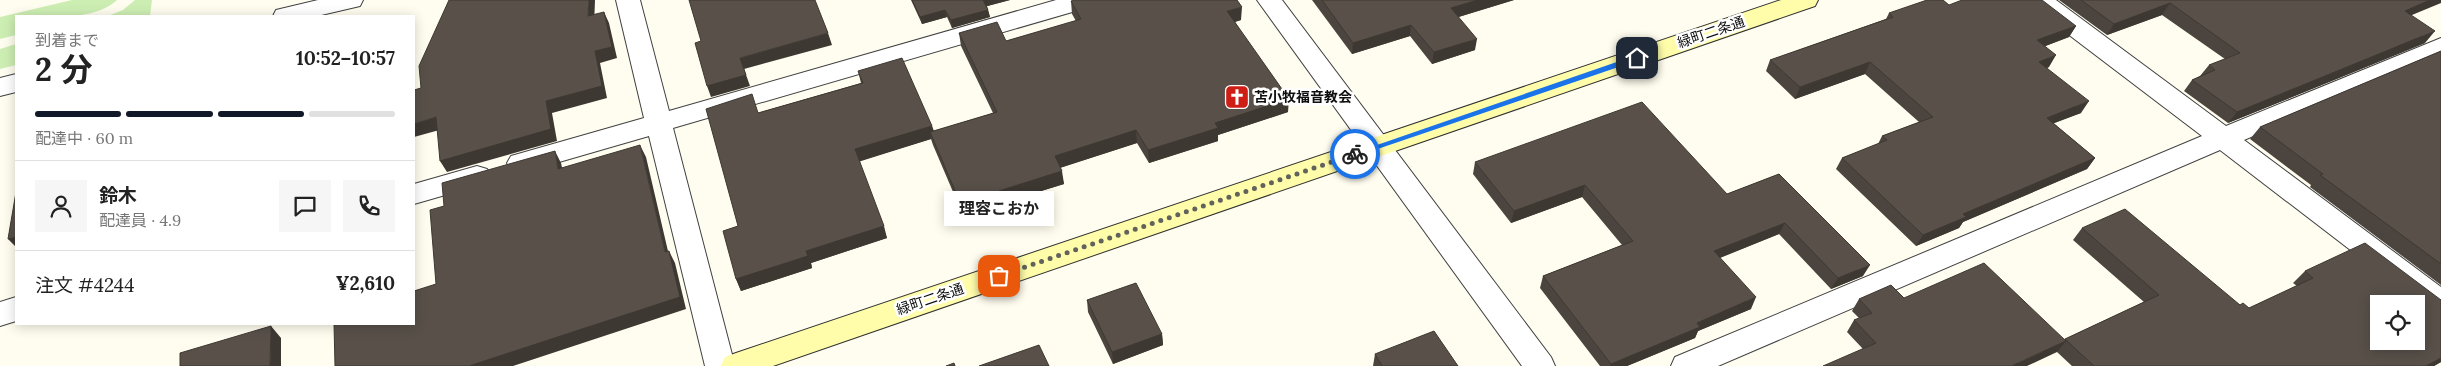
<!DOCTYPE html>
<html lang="ja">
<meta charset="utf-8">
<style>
body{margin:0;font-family:Lora,"Noto Sans JP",serif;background:#f6f6f6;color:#222;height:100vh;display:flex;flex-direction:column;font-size:19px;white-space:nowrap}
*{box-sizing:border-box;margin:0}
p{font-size:16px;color:#767676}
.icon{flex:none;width:28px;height:28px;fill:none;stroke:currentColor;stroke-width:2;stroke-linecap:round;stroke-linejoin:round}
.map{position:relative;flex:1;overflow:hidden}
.drawer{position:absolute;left:15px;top:15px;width:400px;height:310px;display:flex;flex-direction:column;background:#fff;border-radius:0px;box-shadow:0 2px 12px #0003}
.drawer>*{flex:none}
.tools{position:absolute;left:2370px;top:295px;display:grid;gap:10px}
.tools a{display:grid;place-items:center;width:55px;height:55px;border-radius:0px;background:#fff;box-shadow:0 2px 12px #0003;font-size:25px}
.pin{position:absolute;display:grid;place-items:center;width:42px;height:42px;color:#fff;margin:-21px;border-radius:10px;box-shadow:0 2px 8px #0006}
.courier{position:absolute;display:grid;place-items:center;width:50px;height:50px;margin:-25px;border:4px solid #1a73e8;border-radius:50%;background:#fff;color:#222;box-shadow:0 1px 6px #0007}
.bubble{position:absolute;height:35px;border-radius:0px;background:#fff;box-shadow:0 2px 12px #0003;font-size:16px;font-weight:700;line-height:35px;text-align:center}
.overview em{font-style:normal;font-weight:700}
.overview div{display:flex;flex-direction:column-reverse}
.overview{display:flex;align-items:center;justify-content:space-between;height:85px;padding:0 20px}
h1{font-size:32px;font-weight:700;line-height:38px}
.bar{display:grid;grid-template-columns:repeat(4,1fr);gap:8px 5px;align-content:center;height:60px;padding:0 20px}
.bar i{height:6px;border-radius:4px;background:#e0e0e0}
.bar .selected{background:#111827}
.bar p{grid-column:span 4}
.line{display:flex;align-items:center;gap:12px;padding:0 20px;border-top:1px solid #e0e0e0}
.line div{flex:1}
.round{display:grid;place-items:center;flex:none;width:52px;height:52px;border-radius:0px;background:#f6f6f6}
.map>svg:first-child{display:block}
.green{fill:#cdeeb3}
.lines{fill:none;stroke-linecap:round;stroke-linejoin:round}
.street-casing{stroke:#414141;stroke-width:2}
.secondary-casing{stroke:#303030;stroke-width:2}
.street{fill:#fff;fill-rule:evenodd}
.secondary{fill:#fffdaa;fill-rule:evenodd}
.wall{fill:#4c453f}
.shaded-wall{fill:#3e3833}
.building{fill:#585049;stroke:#3e3833;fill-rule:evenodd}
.route{fill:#1a73e8}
.done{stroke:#62625d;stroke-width:5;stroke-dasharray:0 9}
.labels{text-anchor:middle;stroke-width:5;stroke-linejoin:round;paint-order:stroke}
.street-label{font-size:14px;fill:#0e0e0e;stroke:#fff}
.poi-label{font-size:14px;font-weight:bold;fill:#0e0e0e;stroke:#fff;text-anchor:start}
</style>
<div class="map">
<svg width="2441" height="366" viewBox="0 0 2441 366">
<rect width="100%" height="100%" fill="#fffdef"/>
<path class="green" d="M72,0H117C94,22 46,16 16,16V35L0,39V17Z
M135,0H152L150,16H108L123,10Z
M16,44V65L0,69V49Z"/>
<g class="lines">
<defs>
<path id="street" d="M318,0H363L360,6L317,16H273L276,10Z
M616,0H640L669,111L1056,0H1096L1093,6L673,128L735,366H705L649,136L521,173L511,170L507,163L511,156L644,118Z
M1257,0H1282L1551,357L1555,366H1522Z
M2028,0H2056L2226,126L2441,38V56L2244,140L2441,287V315L2430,311L2220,150L1718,366H1671L1675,357L2202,136L2031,6Z
M16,74V92L0,96V78Z
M477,166L487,169L491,176L487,183L414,204V184Z
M16,297V321L0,326V302Z"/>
<path id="secondary" d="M1781,0H1818L1815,6L773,366H721L725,357L736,353Z"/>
</defs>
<use href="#street" class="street-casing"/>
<use href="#secondary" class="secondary-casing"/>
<use href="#street" class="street"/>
<use href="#secondary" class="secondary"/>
</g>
<path class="wall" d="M911,0H1010L987,6L988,10L990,17L952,28L947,17L922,24Z
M1312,0H1514L1458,17L1475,50L1432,64L1410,36L1352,54Z
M2059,0H2441L2411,15L2425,43L2228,123L2184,91L2192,80L2200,76L2209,65L2225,59L2162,15L2107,35Z
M1071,1L1241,20L1235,22L1288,112L1218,135V141L1149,163L1137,143L1060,168L1064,184L1002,203L1003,207L965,220L933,145L931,139L859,161L887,238L811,263L812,268L741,291L736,279L738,226L758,113L861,83L858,71L932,126L934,131L993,113L961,46L959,33L1006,41L1076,21L1072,14Z
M1949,5L2076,26L2069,37L2045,46L2049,67L2047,68L2081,113L2053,123L2095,158L2087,169L1963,222L1959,228L1916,246L1836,169L1842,158L1878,144L1882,136L1919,122L1865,74L1795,99L1766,71L1770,60L1886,19L1889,13Z
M2441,51V285L2310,187L2311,185L2250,139L2260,127Z
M1475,162L1727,194L1779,174L1863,276L1831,289L1779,234L1720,258L1751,309L1698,331L1695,338L1627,366H1600L1540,288L1543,276L1622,245L1582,197L1511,223L1473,174Z
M2082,228L2240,305L2249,308L2297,286L2293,283L2305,271L2441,300V362L2434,366H2072L2057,352L1863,349L1847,332L1854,320L1859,318L1852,311L1859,299L1904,298L2065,339L2144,302L2073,240Z
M1087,300L1162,334L1163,345L1113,364L1088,312Z
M1375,354L1458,366H1373Z"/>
<path class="shaded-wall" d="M589,0H595L594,27L588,16Z
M983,0H1010L984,7Z
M1478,0H1514L1449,20L1451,8Z
M2430,0H2441V3L2395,22L2405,11Z
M2170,3L2162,15L2107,35L2114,24Z
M1242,7L1241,20L1227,24V11Z
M945,10L947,17L922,24L920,17Z
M988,10L990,17L952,28L951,20Z
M604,12L609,23L617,58L600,63L607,98L552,113L557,141L447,172L440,161L546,101L595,51Z
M1411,25L1410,36L1352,54L1353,43Z
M2076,26L2069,37L2030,52L2037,40Z
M2435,31L2425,43L2228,123L2237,112Z
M828,33L832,45L744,69L750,86L711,97L707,86L740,58Z
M1477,39L1475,50L1432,64L1434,52Z
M2056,55L2049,67L2032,73L2039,62Z
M1870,62L1865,74L1795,99L1800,87Z
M1289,99L1288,112L1218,135V141L1149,163L1148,150L1215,123Z
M2089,101L2081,113L2039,129L2047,118Z
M436,117L443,129L414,137V124Z
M932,126L935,138L930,132L931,139L858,162L855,149Z
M1136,130L1137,143L1056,169L1055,156Z
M640,145L646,157L671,264L665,252Z
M555,151L561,163L565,181L558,169Z
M2095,158L2087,169L1963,222L1959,228L1916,246L1923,235L1963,214Z
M1062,171L1064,184L1002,203L1003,207L965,220L962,207L999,191Z
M1585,185L1582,197L1511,223L1514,211Z
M1785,223L1779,234L1709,262L1714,251Z
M884,226L887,238L811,263L812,268L741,291L736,279L806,251Z
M16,237V247L8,239Z
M669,251L675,263L686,309L513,366H469Z
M1870,265L1863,276L1831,289L1838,278Z
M1756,297L1751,309L1698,331L1695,338L1627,366H1610L1611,364L1697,323Z
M271,326L281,338V366H270Z
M1162,334L1163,345L1113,364L1112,352Z
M2066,341L2057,352L2027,366H2011Z
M2441,358V362L2434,366H2426Z"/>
<path class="building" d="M449,0H589L588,16L604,12L612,47L595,51L602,86L546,101L551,129L440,161L436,117L414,124V90L421,88L419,66Z
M689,0H815L828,33L740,58L746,75L707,86L695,43L701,41Z
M912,0H983L988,10L951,20L945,10L920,17Z
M1075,0H1237L1242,7L1227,11L1289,99L1215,123L1218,128L1148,150L1136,130L1055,156L1062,171L999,191L1001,194L962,207L930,132L997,112L959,33L997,22L1006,41L1081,19L1071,1Z
M1322,0H1478L1451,8L1477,39L1434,52L1411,25L1353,43Z
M1927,0H1943L1949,5L1962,0H2042L2076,26L2037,40L2056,55L2039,62L2089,101L2047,118L2095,158L1963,214L1966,217L1923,235L1842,158L1887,140L1882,136L1933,117L1870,62L1800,87L1770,60L1893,17L1889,13Z
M2081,0H2430L2405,11L2435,31L2237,112L2192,80L2215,70L2209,65L2240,53L2170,3L2114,24Z
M2441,51V264L2320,175L2323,174L2260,127Z
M902,58L932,126L855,149L884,226L806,251L808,256L736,279L723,231L738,226L706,109L752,94L758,113L863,83L858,71Z
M1642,102L1727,194L1779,174L1870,265L1838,278L1785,223L1714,251L1756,297L1697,323L1700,327L1611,364L1543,276L1633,241L1585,185L1514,211L1475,162Z
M640,145L665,252L669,251L680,297L469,366H335L334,324H414V291L436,284L430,210L444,206L442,183L555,151L558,169Z
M16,192V237L8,239Z
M2125,209L2240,305L2243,303L2249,308L2313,278L2305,271L2365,243L2441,300V358L2426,366H2094L2065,339L2159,295L2082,228ZM2379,304H2416V341H2379Z
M1984,263L2066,341L2011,366H1823L1876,343L1854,320L1872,313L1859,299L1891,285L1904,298Z
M1136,283L1162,334L1112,352L1087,300Z
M271,326L270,366H180V353Z
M1434,331L1458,366H1382L1375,354Z
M1039,345L1049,366H979Z
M954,363L955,366H946Z"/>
<path class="route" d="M1637,55L1639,56V60L1357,156L1351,154Z"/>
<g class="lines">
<path class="done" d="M999,276L1355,154"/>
</g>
<defs>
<symbol id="church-square" viewBox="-11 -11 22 22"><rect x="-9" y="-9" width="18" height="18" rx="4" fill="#ce1e16" stroke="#fff"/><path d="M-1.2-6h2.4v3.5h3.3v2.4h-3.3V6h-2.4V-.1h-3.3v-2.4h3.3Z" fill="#fff"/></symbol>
</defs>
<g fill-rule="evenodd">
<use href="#church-square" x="1223" y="83" width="28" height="28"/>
</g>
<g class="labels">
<g class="street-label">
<text transform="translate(1711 32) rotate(-19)" y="5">緑町二条通</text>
<text transform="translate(930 299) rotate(-19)" y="5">緑町二条通</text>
</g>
<g class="poi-label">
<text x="1254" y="102">苫小牧福音教会</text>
</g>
</g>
</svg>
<div class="tools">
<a><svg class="icon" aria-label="locate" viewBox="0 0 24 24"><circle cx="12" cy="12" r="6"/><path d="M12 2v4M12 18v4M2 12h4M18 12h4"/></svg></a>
</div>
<div class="pin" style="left:999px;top:276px;background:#ea580c"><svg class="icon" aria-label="bag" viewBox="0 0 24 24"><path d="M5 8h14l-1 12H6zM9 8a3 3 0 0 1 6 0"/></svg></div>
<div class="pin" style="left:1637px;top:58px;background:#1f2937"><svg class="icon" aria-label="home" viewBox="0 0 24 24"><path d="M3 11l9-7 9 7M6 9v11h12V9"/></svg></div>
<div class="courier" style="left:1355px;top:154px"><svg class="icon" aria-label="bike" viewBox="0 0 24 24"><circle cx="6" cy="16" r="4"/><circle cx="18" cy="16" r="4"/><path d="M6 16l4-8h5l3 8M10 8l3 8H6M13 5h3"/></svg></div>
<div class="bubble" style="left:944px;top:191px;width:110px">理容こおか</div>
<section class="drawer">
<div class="overview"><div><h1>2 分</h1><p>到着まで</p></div><em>10:52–10:57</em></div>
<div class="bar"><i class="selected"></i><i class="selected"></i><i class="selected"></i><i></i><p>配達中 · 60 m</p></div>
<div class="line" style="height:90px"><a class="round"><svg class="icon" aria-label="person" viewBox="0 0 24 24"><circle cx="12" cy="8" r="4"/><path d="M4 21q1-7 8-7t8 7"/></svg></a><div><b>鈴木</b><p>配達員 · 4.9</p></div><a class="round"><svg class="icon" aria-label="chat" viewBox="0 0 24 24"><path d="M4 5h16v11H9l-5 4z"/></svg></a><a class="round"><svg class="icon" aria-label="phone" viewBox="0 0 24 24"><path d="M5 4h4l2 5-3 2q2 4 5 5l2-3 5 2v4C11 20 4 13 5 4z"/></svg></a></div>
<div class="line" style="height:65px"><div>注文 #4244</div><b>¥2,610</b></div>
</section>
</div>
